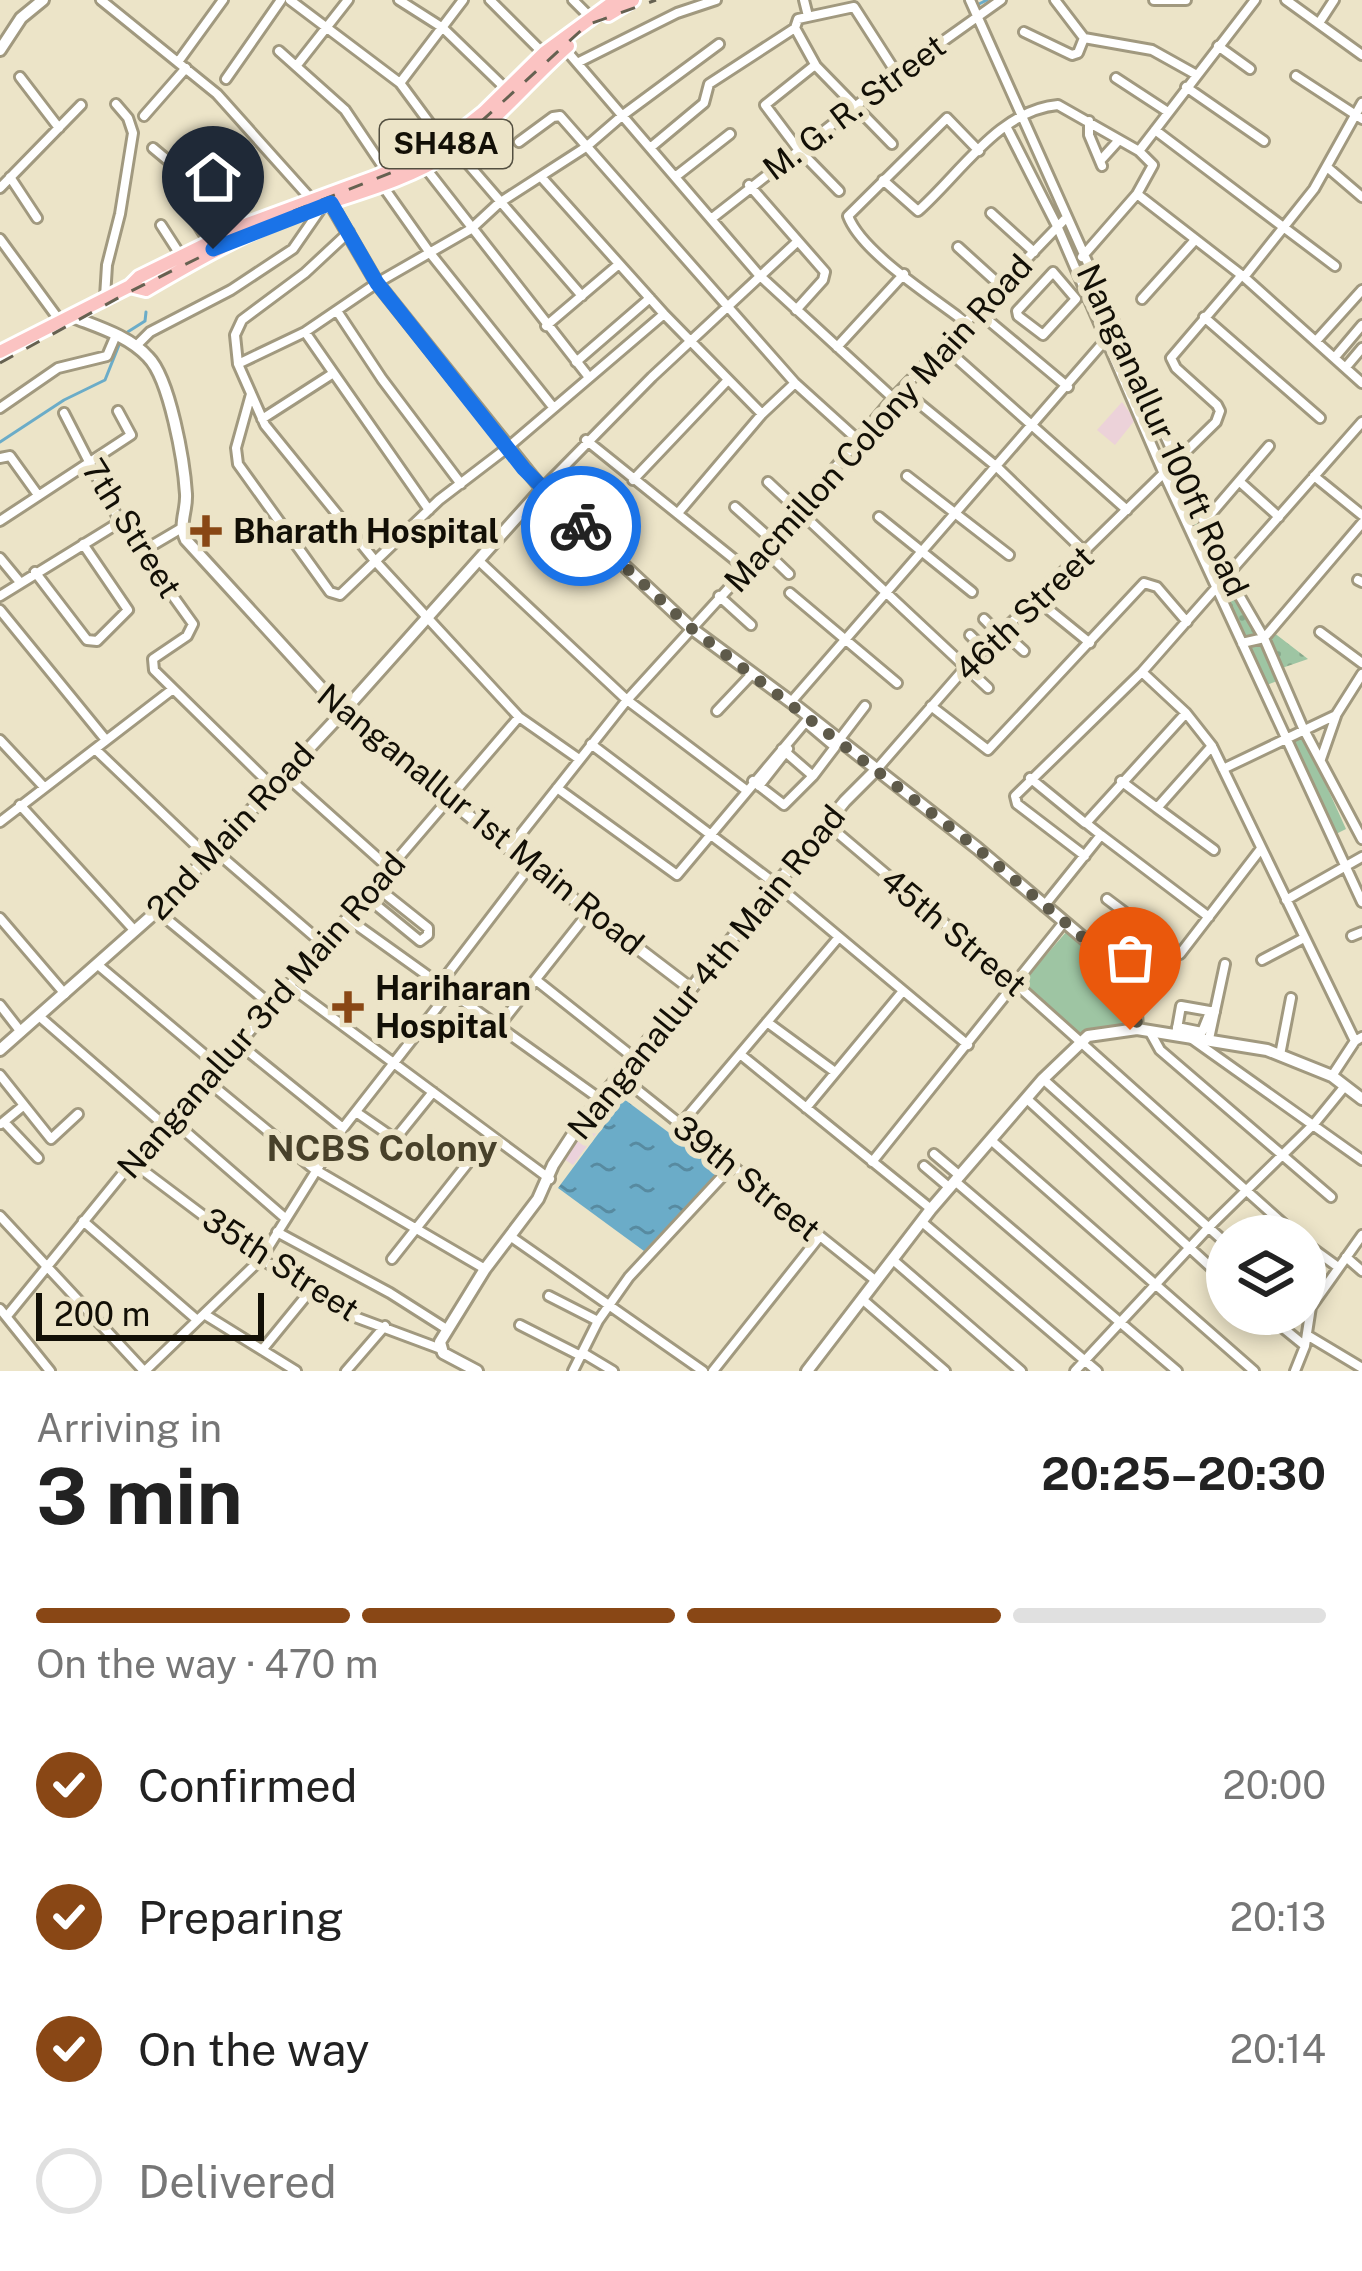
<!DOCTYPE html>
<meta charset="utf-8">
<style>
body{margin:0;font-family:"Public Sans",sans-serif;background:#f6f6f6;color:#222;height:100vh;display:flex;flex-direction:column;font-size:45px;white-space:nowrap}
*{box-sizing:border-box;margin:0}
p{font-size:39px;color:#767676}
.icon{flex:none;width:66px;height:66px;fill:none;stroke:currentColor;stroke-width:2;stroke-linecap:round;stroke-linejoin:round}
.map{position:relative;height:1371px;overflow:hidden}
.drawer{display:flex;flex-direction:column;background:#fff;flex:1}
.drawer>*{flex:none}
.tools{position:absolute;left:1206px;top:1215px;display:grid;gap:24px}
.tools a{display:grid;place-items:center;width:120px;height:120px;border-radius:50%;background:#fff;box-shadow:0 6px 18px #0003;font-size:60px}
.scale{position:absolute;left:36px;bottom:30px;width:228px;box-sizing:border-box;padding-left:12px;border:6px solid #120f06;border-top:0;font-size:33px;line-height:42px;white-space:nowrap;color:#120f06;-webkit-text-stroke:9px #ece4c8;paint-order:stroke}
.pin{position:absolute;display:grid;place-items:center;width:102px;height:102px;color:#fff;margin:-123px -51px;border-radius:50% 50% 50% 0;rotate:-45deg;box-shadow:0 0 12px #0007}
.pin .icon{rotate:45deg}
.courier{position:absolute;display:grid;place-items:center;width:120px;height:120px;margin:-60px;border:9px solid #1a73e8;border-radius:50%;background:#fff;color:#222;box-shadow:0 3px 15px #0007}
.head em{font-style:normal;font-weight:700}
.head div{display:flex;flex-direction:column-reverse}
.head{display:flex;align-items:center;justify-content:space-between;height:204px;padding:0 36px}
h1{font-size:78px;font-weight:700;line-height:90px}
.bar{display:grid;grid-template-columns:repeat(4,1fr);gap:18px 12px;align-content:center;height:144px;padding:0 36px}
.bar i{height:15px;border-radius:9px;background:#e0e0e0}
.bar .selected{background:#894715}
.bar p{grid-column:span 4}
ol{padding:0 36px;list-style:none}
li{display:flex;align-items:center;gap:36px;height:132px}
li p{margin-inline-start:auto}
li .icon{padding:12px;border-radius:50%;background:#894715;color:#fff;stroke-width:4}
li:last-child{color:#767676}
li i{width:66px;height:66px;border:6px solid #e0e0e0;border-radius:50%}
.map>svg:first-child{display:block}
.commercial{fill:#ebd2dc}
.medical{fill:#ecd2d9}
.green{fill:#9ec5a3}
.garden{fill:url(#garden-dots)}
.water{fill:url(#water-ripples)}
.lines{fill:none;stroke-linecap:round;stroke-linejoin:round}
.stream{stroke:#6bacc8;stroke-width:3}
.minor-casing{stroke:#a1997f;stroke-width:14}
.tertiary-casing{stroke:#a1997f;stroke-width:16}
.primary-casing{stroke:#fff;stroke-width:18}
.minor{stroke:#fff;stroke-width:8}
.tertiary{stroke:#fff;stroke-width:10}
.primary{stroke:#fbc3c2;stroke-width:12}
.rail{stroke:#666151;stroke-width:3;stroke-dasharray:15 15;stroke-linecap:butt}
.done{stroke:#5e5a4a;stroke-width:12;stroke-dasharray:0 21.6}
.route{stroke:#1a73e8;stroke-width:15}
.poi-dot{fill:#894715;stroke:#ece4c8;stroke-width:4.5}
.labels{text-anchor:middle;stroke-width:12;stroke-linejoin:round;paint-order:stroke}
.shield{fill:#ece4c8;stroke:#534f40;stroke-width:3}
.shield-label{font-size:30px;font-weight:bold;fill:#120f06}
.street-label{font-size:33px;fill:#120f06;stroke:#ece4c8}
.poi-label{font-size:33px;font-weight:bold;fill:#120f06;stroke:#ece4c8;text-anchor:start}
.neighbourhood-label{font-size:36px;font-weight:bold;fill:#48412a;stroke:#ece4c8}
</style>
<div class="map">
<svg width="1362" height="1371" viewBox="0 0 1362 1371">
<defs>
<pattern id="garden-dots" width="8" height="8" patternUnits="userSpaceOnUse" patternTransform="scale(3)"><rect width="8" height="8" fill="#9ec5a3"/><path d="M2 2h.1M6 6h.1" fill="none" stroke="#87a88b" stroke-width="1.8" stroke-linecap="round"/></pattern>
<pattern id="water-ripples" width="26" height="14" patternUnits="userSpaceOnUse" patternTransform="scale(3)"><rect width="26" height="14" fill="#6bacc8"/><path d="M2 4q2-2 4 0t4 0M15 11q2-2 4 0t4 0" fill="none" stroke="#578aa0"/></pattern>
</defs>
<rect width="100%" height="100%" fill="#ece4c8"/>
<path class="commercial" d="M615,1086L625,1094L573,1165L564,1159Z"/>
<path class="medical" d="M1122,402L1135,420L1115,445L1097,430Z"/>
<path class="green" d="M1177,467L1225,576L1218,585L1168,476Z
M1260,640L1277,681L1264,686L1246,645Z
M1303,734L1346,829L1336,834L1290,741Z
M1067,931L1124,981L1135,1029L1082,1035L1021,984Z"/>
<path class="garden" d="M1228,580L1259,635L1244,638L1220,590Z
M1273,632L1308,659L1282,668L1268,640Z"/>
<path class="water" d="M624,1099L720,1171L644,1251L558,1188Z"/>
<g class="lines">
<path class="stream" d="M979,4L987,0
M126,333L145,321L146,312
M0,442L64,400L105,380L121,340"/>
<defs>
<path id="minor" d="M101,0L217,94L310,198
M290,0L400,83L445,144
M399,0L443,28L507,90
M490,0L544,54
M573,0L590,17
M804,0L808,16
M970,0L1228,576L1264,638L1303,728L1362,839
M1055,0L1084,38L1152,50L1195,74
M1154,0H1186
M1286,0L1362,55
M1319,23L1334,0
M795,28L816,66L892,144
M1024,32L1072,55L1078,53L1084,38
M1218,46L1250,69
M566,50L759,275L893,398
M279,51L345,110L386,171
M178,62L223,0
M579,62L677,13L716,0
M297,65L348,0
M815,65L765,105L798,149L839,191
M1296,76L1362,119
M20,77L59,128
M1116,78L1168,112
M226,79L281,0
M400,83L463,0
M1186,87L1264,141
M144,116L186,68
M1089,121V135L1102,166
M1006,126L1058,228L1164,474L1362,902
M1155,130L1335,266
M519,142L553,117L560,116L795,383L858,440
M153,148L183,173L219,191L244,224
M650,148L704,103L709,84L795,28L798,19L854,7L897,74
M456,150L582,296
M1139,151L1255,0
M1100,161L1119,140
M424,166L588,376
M1327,167L1362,197
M10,177L37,218
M675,177L730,134
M543,179L664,314L762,414
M883,180L918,211C960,174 999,110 1058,105L1139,151L1153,165L1137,194L1082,257
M382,185L430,253L553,407
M749,185L825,272L823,280L796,310
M0,188L81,105
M1137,194L1244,277L1362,383
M991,213L1034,252
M191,214L209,242
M711,219L897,74L1001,0
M161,225L181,256
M349,232L305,273L242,320L235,335L238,364L265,425L376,562L519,717L579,759
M0,239L60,321
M958,247L1001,286
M1053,272L1076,299L1043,335L1018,316L1017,311Z
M1244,277L1314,189L1362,103
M105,297L107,265L120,214L133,133L128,118L116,104
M1142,299L1195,240
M976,310L1068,387
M337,311L382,379L461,484
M1204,317L1320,418
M965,322C933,297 862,253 848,216L947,118L979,151
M546,326L619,264
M305,332L429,510
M1316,341L1362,290
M136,346L150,332L231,290L293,249L322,207
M837,347L904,274
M944,347L1127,510
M1335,357L1362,325
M576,362L650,298
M238,364L305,332L377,283L471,229L499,203L586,147L623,115L719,44
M1346,367L1362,348
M904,391L997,467L1086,553
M251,394L236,448L238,464L330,592L340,595L439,500L507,448L664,314
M0,408L58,368L107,356L116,335
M64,413L120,522L193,624L187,636L153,659L154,670L273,787
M262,419L332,374
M586,440L745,568
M0,458L10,456L38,495
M907,476L1009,555
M1314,476L1362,515
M633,480L727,381
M768,482L988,688
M1240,482L1279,517
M542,489L652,377L798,241
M735,507L772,540
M678,513L762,414L795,383
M879,517L972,592
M0,521L131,435L118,411
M1204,522L1269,446
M763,549L789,574
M141,552L180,529
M0,558L19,581
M478,560L627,700L746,790
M35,572L87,640L97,641L128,610L83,544
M1358,580L1362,582
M790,593L897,683
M0,596L120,522
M719,596L751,625
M1037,600L1090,643
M0,610L106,740
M984,619L999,634
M1002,631L1024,651
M1320,632L1362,663
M970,635L984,649
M1242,643L1264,638L1362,523
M1142,672L1186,713L1212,746L1355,1041
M791,702L1115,329
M931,706L988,750L1144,583L1157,587L1187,622
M717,711L752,674
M809,725L835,747L813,776
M0,740L44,787
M839,740L865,706
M591,744L777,885L968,1045
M1212,746L1157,808L1214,850
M95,749L207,856
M1321,759L1336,716
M877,769L965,668L1216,422L1220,411L1217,405L1176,368L1171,358L1241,276
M1223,769L1336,715L1362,674
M284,774L389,868
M1030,778L1085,823
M753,781L784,805L813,776L782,749
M1121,781L1157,808
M759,786L788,749
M557,788L677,875L808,719
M20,805L135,931
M0,822L173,689
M827,824L1017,985L1297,1236
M1101,835L1086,823L1186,713
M509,849L627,700L799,511L893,398L1066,218
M214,850L323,944
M1085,856L1017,804L1015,796L1142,672L1362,422
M365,896L420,941L428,935V928L374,885
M1107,899L1180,954L1260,850
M1286,900L1362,857
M1044,906L1101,835L1209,917
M157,911L271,1005
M0,918L65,994
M347,918L600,1099
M1352,936L1362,932
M1262,960L1304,938
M98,965L218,1066
M536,980L633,1057
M287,984L550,1179
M440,984L530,866
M0,1005L21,1032
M40,1017L163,1124
M767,1022L835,1072
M498,1027L589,912
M1177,1027L1202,1032L1210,1012
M1150,1032L1160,1050L1331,1197
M1176,1034L1181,1006L1215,1012
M1192,1039L1362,1160
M1209,1039L1225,964
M239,1044L343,1128
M740,1054L931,1209
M1280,1055L1291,998
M0,1075L51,1139L78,1114
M620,1076L875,1280
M1332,1076L1355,1041L1362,1037
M1043,1079L1227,1244
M206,1080L314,1169L485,1269
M1027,1099L1227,1282
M806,1108L903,991
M356,1112L395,1139L433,1092
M170,1118L285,1218
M4,1122L38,1158
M1,1124L23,1106
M680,1125L839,937
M992,1141L1254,1371
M934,1154L960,1176
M132,1162L261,1259L355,1317L441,1349
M872,1162L1064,922
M924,1166L950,1188
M956,1182L1177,1371
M0,1216L144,1371
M83,1221L196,1319
M922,1222L1097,1371
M277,1232L390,1293L445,1328
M510,1236L703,1371
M1305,1243L1338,1267
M1346,1257L1362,1271
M392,1259L490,1135
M893,1260L1021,1371
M549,1296L598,1321
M862,1299L945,1371
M0,1309L50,1371
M204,1314L296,1371
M1266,1314L1304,1345
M7,1316L163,1124L239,1044L519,717
M520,1325L581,1356
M1307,1335L1362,1368
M262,1350L311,1290
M583,1353L613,1371
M145,1371L261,1259L343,1128L450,991
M346,1371L385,1326
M573,1371L598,1321L629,1277L732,1166
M713,1371L820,1236
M1075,1371L1208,1228L1314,1124L1345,1086
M1295,1371L1305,1346L1311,1307L1362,1235"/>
<path id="tertiary" d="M0,50L21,18L43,0
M328,199L377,283L542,489L691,628L791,702L977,848L1126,974L1135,995L1137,1029
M73,317C98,327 129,336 148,357C170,379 184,462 186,494C187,512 178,523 186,540L343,712L530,866L690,988
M0,1050L157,911L343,712L542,489
M477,1371L443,1353L440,1342L485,1269L538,1199L553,1165L579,1125L845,801L877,769
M807,1371L931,1209L1043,1079L1088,1036L1137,1029L1267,1050L1332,1076L1362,1099"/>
<path id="primary" d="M608,15L633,0
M130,286L146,290C197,260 248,231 304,211C353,194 407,181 451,152C495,124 529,80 568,46
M0,352L130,286L139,277L245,225L378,176L440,147L484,112L545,52L616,0"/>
</defs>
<use href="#minor" class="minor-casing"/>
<use href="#tertiary" class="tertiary-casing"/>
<use href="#primary" class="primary-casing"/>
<use href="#minor" class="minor"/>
<use href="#tertiary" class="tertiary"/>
<use href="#primary" class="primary"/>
<path class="rail" d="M0,363L129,292L294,211L451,149L587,25L656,0"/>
</g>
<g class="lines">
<path class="done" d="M581,526L691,628L977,848L1126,974L1136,995L1137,1029L1130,1030"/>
<path class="route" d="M213,249L331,203L377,283L524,469L581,526"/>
</g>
<g class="poi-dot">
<path d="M200 513h12v12h12v12h-12v12h-12v-12h-12v-12h12z"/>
<path d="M342 989h12v12h12v12h-12v12h-12v-12h-12v-12h12z"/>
</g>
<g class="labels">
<rect class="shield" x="380" y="120" width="132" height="48" rx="9"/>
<g class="shield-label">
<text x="446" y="154">SH48A</text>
</g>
<g class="street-label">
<text transform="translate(854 107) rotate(-37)" y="12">M. G. R. Street</text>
<text transform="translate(878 423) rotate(-48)" y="12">Macmillon Colony Main Road</text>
<text transform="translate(1163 430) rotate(65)" y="12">Nanganallur 100ft Road</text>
<text transform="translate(132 528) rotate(58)" y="12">7th Street</text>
<text transform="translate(1024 613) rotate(-44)" y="12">46th Street</text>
<text transform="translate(481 819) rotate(39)" y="12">Nanganallur 1st Main Road</text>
<text transform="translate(230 831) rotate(-47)" y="12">2nd Main Road</text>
<text transform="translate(954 932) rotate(40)" y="12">45th Street</text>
<text transform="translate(706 972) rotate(-51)" y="12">Nanganallur 4th Main Road</text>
<text transform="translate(261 1015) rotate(-49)" y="12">Nanganallur 3rd Main Road</text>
<text transform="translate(747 1178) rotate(39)" y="12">39th Street</text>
<text transform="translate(281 1264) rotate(33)" y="12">35th Street</text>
</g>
<g class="poi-label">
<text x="233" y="543">Bharath Hospital</text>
<text x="375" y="1000">Hariharan<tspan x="375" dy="38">Hospital</tspan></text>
</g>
<g class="neighbourhood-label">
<text x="382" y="1161">NCBS Colony</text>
</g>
</g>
</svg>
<div class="tools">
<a><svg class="icon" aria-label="layers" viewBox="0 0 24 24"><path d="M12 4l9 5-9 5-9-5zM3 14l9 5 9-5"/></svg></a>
</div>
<div class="scale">200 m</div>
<div class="pin" style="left:1130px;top:1030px;background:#ea580c"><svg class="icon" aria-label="bag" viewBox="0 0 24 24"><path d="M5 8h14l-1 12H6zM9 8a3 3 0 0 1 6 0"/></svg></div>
<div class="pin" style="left:213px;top:249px;background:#1f2937"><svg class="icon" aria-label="home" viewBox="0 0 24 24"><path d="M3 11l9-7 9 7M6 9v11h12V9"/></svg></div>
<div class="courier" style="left:581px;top:526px"><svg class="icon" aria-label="bike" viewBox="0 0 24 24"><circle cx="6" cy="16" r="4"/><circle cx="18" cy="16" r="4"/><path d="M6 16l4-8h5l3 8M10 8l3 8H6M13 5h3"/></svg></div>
</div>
<section class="drawer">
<div class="head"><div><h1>3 min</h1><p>Arriving in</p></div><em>20:25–20:30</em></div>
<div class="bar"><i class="selected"></i><i class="selected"></i><i class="selected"></i><i></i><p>On the way · 470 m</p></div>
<ol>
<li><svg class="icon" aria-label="check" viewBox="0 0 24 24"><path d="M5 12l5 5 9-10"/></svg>Confirmed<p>20:00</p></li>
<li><svg class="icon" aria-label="check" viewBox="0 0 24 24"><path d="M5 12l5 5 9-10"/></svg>Preparing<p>20:13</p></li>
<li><svg class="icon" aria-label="check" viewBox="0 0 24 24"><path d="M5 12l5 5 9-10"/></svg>On the way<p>20:14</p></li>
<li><i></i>Delivered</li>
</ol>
</section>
